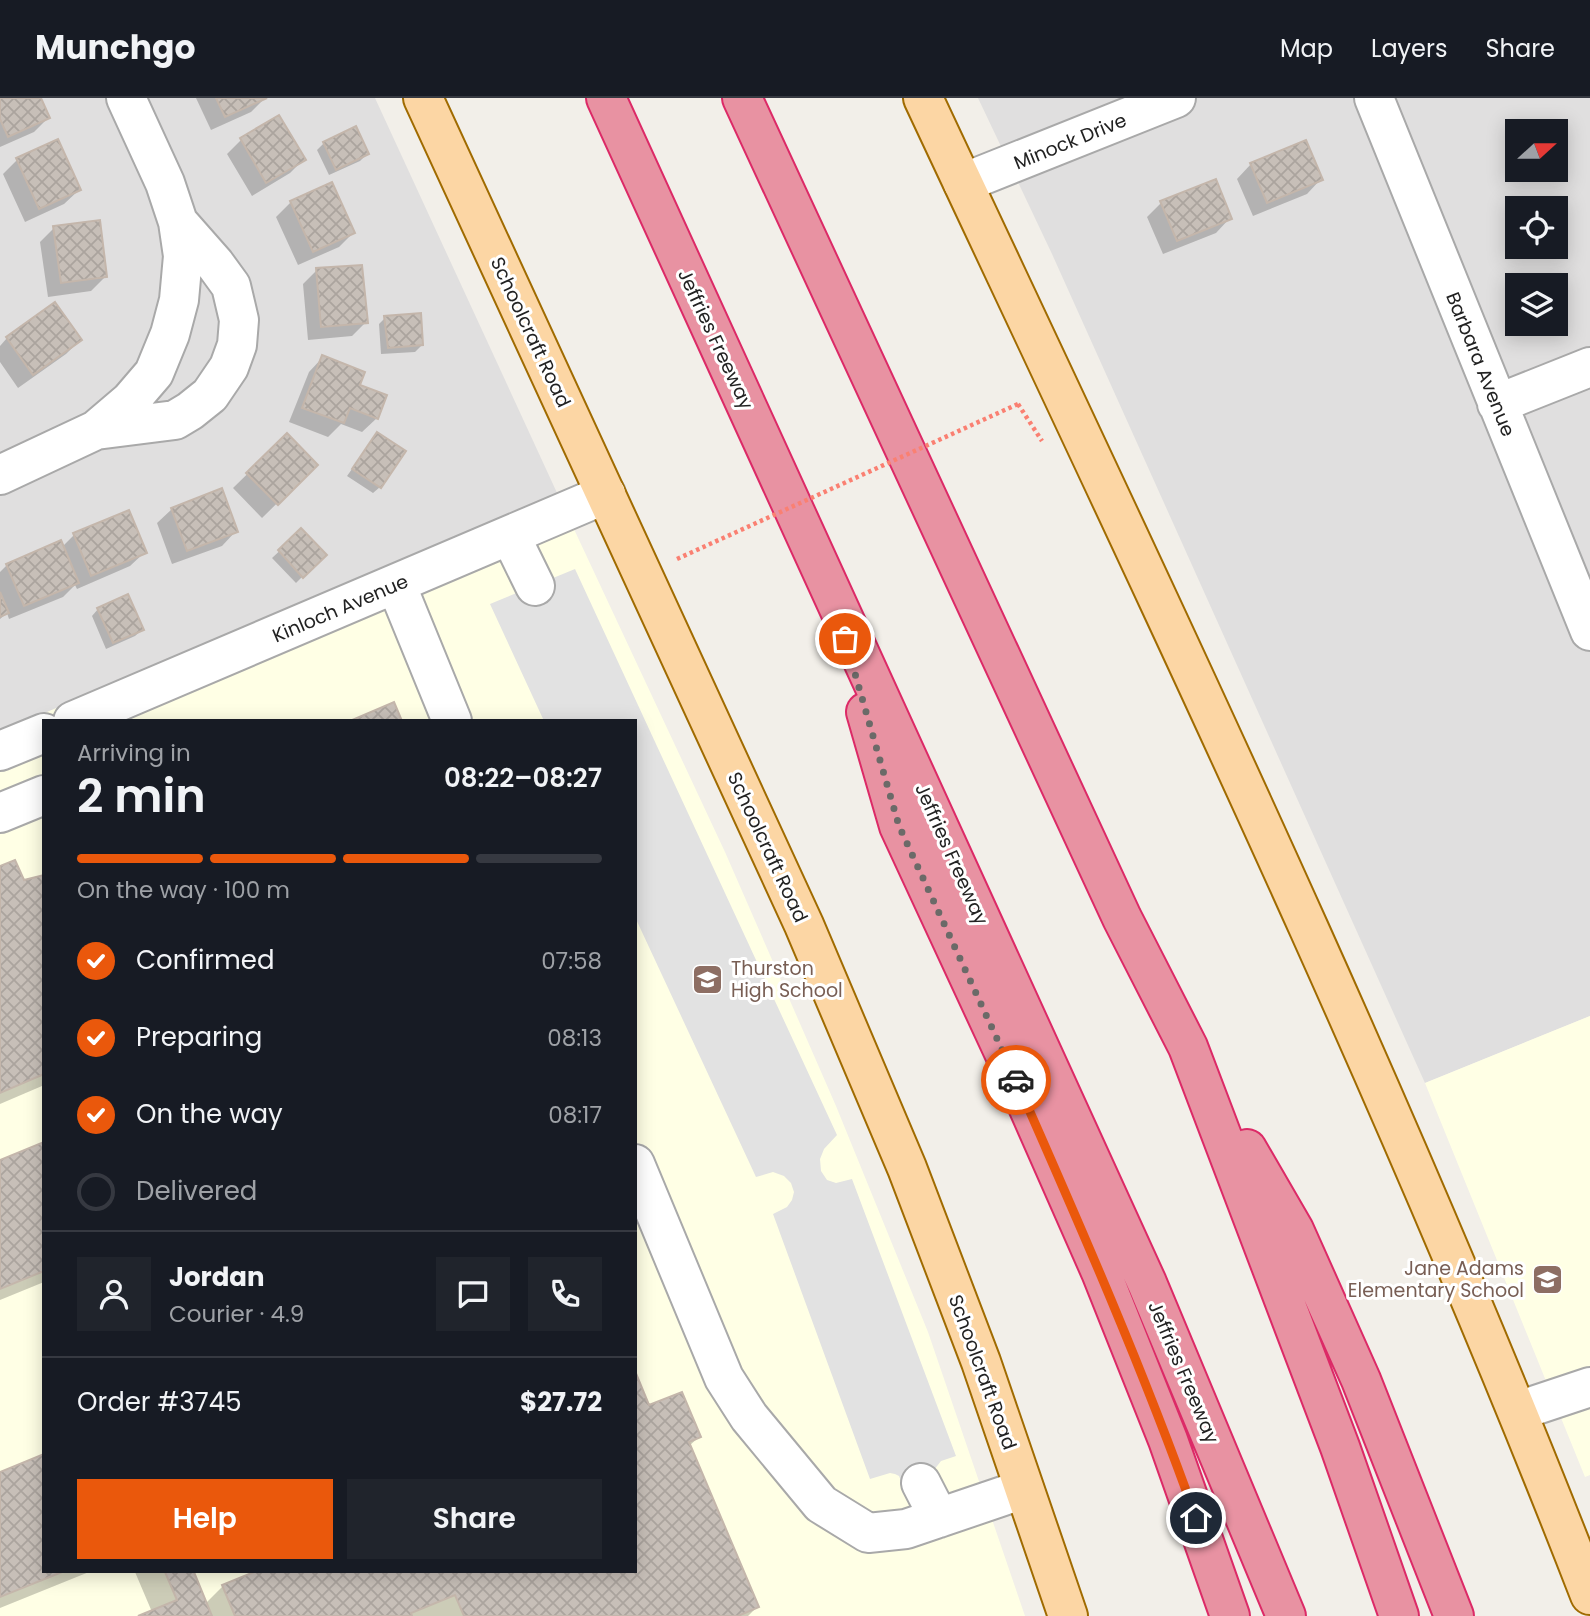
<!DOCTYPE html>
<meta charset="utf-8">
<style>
body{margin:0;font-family:Poppins,sans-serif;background:#20242c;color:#f1f3f6;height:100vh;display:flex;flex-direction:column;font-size:26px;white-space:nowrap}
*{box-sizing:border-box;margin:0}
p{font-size:23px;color:#9ea1a6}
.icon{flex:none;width:38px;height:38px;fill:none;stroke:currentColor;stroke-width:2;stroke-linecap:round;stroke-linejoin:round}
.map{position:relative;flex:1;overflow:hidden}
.sheet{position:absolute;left:42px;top:621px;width:595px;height:854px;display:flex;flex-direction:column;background:#171b24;border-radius:0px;box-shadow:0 4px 18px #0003}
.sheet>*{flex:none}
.needle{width:46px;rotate:69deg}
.tools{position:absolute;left:1505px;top:21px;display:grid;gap:14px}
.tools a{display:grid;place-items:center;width:63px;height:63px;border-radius:0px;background:#171b24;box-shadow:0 4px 18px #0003;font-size:35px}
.pin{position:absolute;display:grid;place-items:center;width:60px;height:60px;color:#fff;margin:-30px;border:4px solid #fff;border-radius:50%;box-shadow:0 2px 7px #0007}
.courier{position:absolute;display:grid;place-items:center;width:70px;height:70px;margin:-35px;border:5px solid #ea580c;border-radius:50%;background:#fff;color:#222;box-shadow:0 2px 9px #0007}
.summary em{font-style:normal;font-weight:600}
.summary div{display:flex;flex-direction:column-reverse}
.summary{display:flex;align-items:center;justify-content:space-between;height:119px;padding:0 35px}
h1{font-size:46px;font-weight:600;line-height:52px}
.bar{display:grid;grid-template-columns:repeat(4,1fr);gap:10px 7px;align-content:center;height:84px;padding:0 35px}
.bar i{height:9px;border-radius:5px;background:#363941}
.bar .active{background:#ea580c}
.bar p{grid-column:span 4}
.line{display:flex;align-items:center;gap:18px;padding:0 35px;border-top:2px solid #363941}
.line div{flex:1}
.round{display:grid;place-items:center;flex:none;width:74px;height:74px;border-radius:0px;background:#20242c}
ol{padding:0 35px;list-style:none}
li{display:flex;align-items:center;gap:21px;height:77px}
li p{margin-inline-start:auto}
li .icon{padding:7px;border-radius:50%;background:#ea580c;color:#fff;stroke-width:4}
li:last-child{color:#9ea1a6}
li i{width:38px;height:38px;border:4px solid #363941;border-radius:50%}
.button{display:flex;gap:14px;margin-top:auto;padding:14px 35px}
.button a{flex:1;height:80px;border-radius:0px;background:#ea580c;color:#fff;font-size:28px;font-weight:600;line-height:80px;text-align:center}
.button a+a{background:#20242c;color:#f1f3f6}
header{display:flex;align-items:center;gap:42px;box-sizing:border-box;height:98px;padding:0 35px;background:#171b24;border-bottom:2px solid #363941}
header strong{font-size:33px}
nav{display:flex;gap:38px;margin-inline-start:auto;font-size:24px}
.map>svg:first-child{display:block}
.residential{fill:#e0dfdf;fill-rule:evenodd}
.education{fill:#ffffe5;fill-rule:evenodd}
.parking{fill:#e2e2e2}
.shadow{fill:#0003}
.building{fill:url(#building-cross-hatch);stroke:#c4b6ab;stroke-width:2}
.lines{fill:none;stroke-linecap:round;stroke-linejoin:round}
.minor-casing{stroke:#a9a9a9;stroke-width:42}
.major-casing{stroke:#a06b00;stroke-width:42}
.highway-casing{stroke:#dc2a67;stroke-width:42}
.path{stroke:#fa8072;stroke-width:4.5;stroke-dasharray:3.5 3.5;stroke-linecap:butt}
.minor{stroke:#fff;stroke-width:38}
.major{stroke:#fcd6a4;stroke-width:38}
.highway{stroke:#e892a2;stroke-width:38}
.path-bridge{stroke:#fa8072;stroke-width:4.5;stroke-dasharray:3.5 3.5;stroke-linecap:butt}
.done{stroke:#6b6a68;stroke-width:7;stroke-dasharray:0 12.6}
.route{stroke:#ea580c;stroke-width:9}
.labels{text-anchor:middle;stroke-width:6;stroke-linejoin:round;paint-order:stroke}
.street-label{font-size:19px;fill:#222;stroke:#fff}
.education-label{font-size:19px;fill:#785e54;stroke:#fff;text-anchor:start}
</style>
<header>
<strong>Munchgo</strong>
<nav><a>Map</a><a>Layers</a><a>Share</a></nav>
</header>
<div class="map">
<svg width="1590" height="1518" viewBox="0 0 1590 1518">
<defs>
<pattern id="building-cross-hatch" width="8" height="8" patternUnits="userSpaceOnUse" patternTransform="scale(1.75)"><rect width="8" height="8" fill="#c7bfb8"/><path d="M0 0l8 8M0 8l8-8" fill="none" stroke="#aba49e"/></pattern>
</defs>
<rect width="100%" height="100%" fill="#f2efe9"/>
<path class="residential" d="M0,0H375L558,397L0,634Z
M978,0H1590V918L1425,985L1052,156ZM1517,33H1556V72H1517ZM1517,110H1556V149H1517ZM1517,187H1556V226H1517Z"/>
<path class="education" d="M558,397L725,754L836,1008L928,1234L1025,1518H0V634ZM44,623H635V1474H44Z
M1590,918V1377L1585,1379L1425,985Z"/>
<path class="parking" d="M575,471L837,1037L824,1051L820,1061L821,1073L827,1082L836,1085L852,1081L956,1358L941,1363L934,1372L904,1390L899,1378L895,1376L890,1375L870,1381L773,1116L787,1109L792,1102L794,1094L791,1085L784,1078L773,1074L756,1079L635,819V623H544L490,506Z"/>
<path class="shadow" d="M0,0H39L48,20L34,34L0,49Z
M196,0H265L251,14L211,32Z
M278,19L304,61L290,75L252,98L227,56L241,42Z
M324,45L367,56L360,63L329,77L317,52Z
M17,62L79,92L64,106L25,124L3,76Z
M1251,66L1321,81L1307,96L1253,118L1237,81Z
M291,104L353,135L339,149L298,167L276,119Z
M1161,105L1230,120L1216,135L1163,156L1147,119Z
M54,130L106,178L91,193L48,199L40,144Z
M317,172L366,224L352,238L308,242L303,186Z
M385,220L422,247L415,254L381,256L379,226Z
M7,240L80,242L66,256L18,290L0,264V248Z
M323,259L377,320L362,334L341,326L328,339L289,324L309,274Z
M377,336L380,389L373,395L347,378Z
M287,337L316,367L262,420L233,390Z
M172,411L236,433L222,448L172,466L157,425Z
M301,433L324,457L296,485L272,460Z
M74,437L145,454L130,468L77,491L75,487L63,499L9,521L7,515L0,521V474L7,467L62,449Z
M98,511L142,532L135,538L106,551L92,518Z
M0,770L23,785L44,782V993L42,988L0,1006Z
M44,1046V1184L0,1202V1064Z
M648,1309L699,1339L689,1348L757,1509L748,1518H142L152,1514L135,1474H192L205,1506L223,1488L259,1474H635Z
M0,1376L44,1474H89L0,1510Z"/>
<path class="building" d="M0,0H41L50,20L8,39L0,21Z
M216,0H267L225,19Z
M279,17L306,62L266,85L240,40Z
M356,28L369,56L336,72L323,44Z
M58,41L81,92L39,111L16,60Z
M1306,42L1323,82L1267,105L1250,65Z
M1216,81L1232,121L1177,143L1160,103Z
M332,84L355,135L313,154L290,103Z
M100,122L107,179L61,185L53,128Z
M362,167L368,225L321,229L316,170Z
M55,204L82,242L33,277L6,239Z
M421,215L423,247L388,250L384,218Z
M322,257L365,274L360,287L387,297L378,321L350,310L344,325L302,310Z
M377,334L406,353L381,390L352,371Z
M287,335L318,367L278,407L246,375Z
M222,390L238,434L187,453L171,410Z
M129,412L147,455L91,478L73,435Z
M301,430L327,457L303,480L278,452Z
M61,442L79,485L24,508L6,466Z
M0,494L9,515L0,519Z
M128,496L144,532L113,545L97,510Z
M394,604L402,623H350Z
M15,762L24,782L44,777V976L0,995V768Z
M44,1044V1173L0,1191V1062Z
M635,1273L649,1307L682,1294L701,1339L689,1344L759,1509L738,1518H464L455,1497L411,1515L412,1518H235L222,1487L254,1474H635Z
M44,1356V1474H62L0,1499V1374Z
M165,1474H194L212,1518H138L177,1502Z"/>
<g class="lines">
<defs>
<path id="minor" d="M1374,0L1590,533
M963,85L1176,0
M1497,306L1590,269
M96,332L175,322L190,313L210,297L229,269L237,247L239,222L231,188L215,166L178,124
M0,377L96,332L130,303L154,275L170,236L179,202L183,158L178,124L165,85L126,0
M510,437L535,488
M396,486L452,623
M73,623L606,396
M0,653L44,635
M0,715L44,697
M635,1066L724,1280L749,1319L821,1406L868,1435L906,1431L1024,1391
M1518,1313L1590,1289
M921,1385L939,1420"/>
<path id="major" d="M423,0L804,827L907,1070L981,1264L1068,1518
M923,0C1155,495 1392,987 1590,1497"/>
<path id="highway" d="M606,0L1147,1185L1286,1518
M742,0L1122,820L1188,949L1340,1349L1399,1518
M866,614L899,728L1008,963L1101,1174L1168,1342L1230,1518
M1247,1051L1294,1132L1361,1282L1454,1518"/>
</defs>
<use href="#minor" class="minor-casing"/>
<use href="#major" class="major-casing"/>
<use href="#highway" class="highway-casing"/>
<path class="path" d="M1018,306L1042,343"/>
<use href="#minor" class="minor"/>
<use href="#major" class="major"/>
<use href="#highway" class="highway"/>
<path class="path-bridge" d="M677,461L1018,306"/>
</g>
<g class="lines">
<path class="done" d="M845,541L899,728L1016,982"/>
<path class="route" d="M1016,982C1080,1127 1143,1271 1196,1420"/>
</g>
<defs>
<symbol id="school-square" viewBox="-11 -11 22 22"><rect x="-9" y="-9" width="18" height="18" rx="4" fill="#8d6e63" stroke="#fff"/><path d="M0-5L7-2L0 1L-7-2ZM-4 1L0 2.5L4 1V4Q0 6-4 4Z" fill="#fff"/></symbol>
</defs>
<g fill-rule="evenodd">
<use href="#school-square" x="690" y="864" width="35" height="35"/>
<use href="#school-square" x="1530" y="1164" width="35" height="35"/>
</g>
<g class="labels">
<g class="street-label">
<text transform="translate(1070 43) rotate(-22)" y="7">Minock Drive</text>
<text transform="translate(531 234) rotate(65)" y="7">Schoolcraft Road</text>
<text transform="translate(716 241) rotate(65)" y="7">Jeffries Freeway</text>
<text transform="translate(1481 266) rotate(68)" y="7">Barbara Avenue</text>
<text transform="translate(340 510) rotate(-23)" y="7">Kinloch Avenue</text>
<text transform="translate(768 749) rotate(65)" y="7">Schoolcraft Road</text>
<text transform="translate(952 756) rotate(66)" y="7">Jeffries Freeway</text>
<text transform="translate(983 1274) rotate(70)" y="7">Schoolcraft Road</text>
<text transform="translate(1184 1274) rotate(67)" y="7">Jeffries Freeway</text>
</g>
<g class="education-label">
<text x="731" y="877">Thurston<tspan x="731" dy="22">High School</tspan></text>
<text x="1524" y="1177" text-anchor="end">Jane Adams<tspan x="1524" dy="22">Elementary School</tspan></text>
</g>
</g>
</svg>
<div class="tools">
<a><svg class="needle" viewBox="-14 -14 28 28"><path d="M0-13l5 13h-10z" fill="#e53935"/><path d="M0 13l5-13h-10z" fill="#9ea1a6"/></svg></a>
<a><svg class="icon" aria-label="locate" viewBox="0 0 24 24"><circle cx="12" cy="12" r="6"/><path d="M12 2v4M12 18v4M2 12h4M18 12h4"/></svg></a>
<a><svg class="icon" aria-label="layers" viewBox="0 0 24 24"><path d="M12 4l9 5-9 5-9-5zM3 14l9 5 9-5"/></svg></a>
</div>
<div class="pin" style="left:845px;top:541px;background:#ea580c"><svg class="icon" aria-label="bag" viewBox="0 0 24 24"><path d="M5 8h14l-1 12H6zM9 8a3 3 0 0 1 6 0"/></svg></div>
<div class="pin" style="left:1196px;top:1420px;background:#1f2937"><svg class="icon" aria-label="home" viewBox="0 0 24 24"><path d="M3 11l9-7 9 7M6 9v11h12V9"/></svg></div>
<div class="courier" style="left:1016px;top:982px"><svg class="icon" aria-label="car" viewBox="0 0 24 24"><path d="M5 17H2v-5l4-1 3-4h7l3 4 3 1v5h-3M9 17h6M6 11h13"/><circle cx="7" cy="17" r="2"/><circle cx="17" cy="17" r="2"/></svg></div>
<section class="sheet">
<div class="summary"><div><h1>2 min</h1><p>Arriving in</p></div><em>08:22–08:27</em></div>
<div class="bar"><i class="active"></i><i class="active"></i><i class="active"></i><i></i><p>On the way · 100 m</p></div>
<ol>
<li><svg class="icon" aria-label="check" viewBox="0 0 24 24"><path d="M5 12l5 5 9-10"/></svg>Confirmed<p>07:58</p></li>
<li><svg class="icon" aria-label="check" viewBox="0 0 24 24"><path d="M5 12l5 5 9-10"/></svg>Preparing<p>08:13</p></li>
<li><svg class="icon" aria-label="check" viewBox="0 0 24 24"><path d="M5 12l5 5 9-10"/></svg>On the way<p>08:17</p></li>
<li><i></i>Delivered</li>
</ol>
<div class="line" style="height:126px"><a class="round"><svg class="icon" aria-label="person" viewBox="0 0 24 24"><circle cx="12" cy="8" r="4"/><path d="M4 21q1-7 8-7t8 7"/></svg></a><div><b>Jordan</b><p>Courier · 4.9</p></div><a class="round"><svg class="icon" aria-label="chat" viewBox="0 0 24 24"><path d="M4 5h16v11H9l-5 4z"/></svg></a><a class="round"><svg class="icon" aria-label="phone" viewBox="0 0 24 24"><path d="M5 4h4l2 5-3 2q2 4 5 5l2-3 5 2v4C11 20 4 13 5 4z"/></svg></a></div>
<div class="line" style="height:91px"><div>Order #3745</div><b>$27.72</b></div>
<div class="button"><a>Help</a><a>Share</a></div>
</section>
</div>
